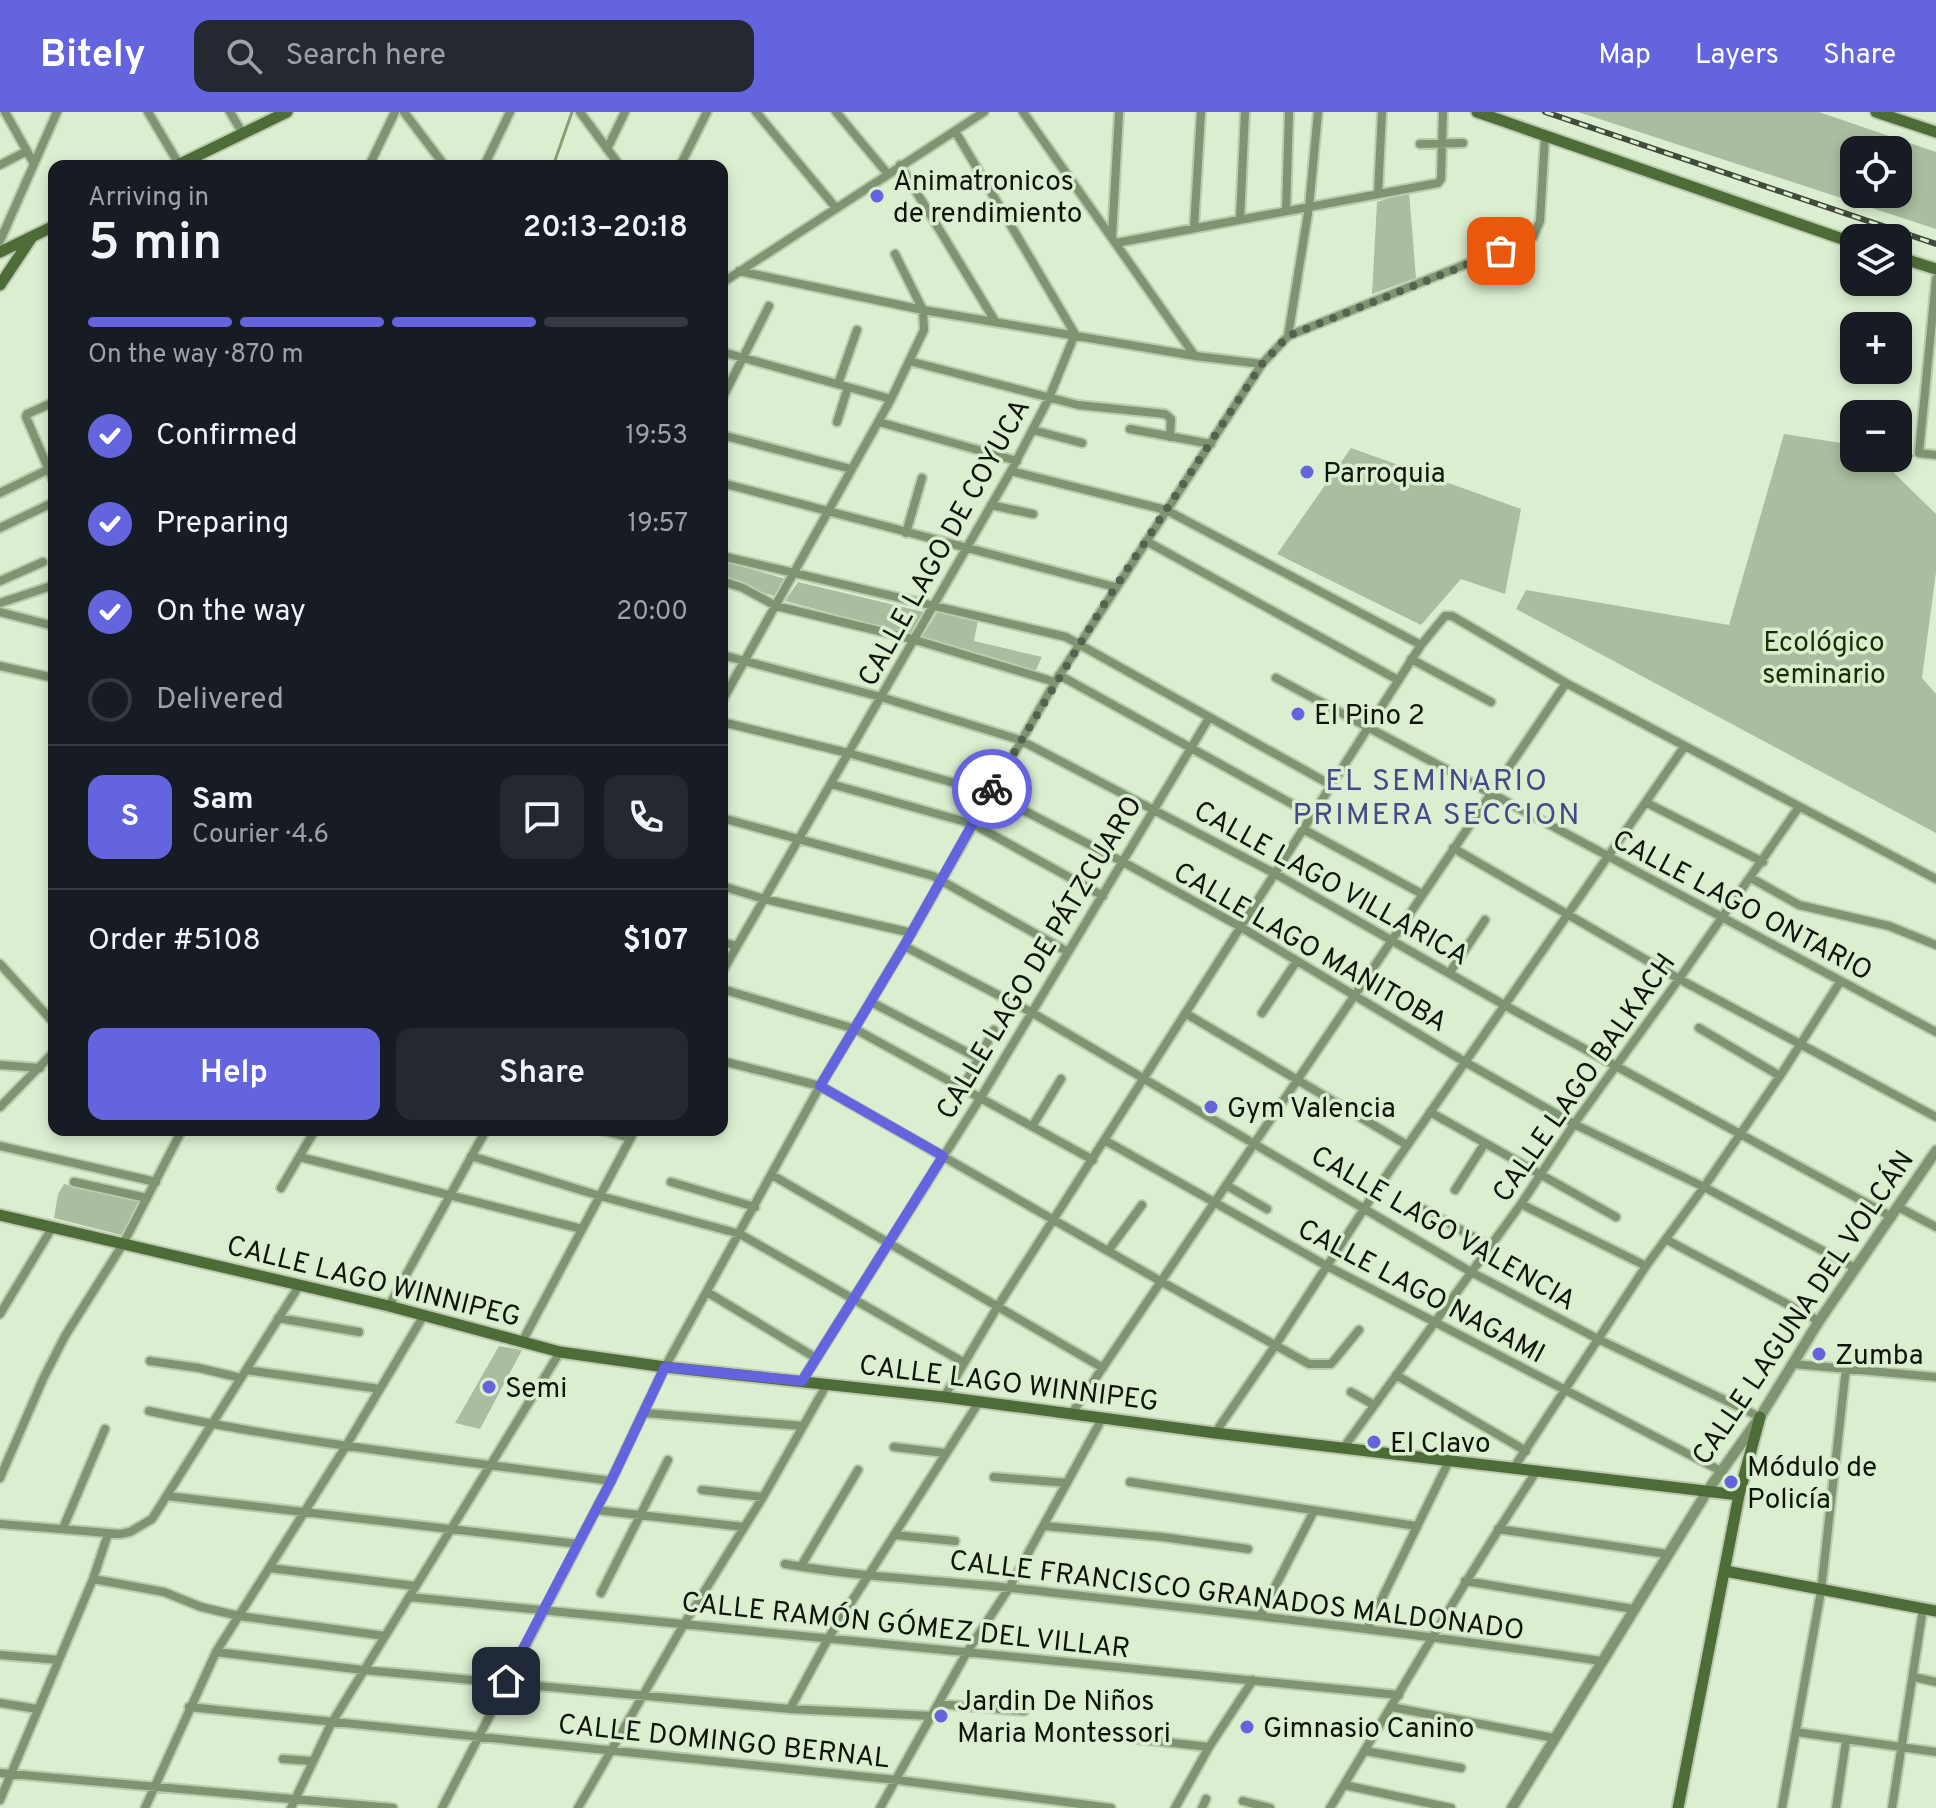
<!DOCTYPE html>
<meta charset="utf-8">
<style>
body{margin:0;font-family:Overpass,sans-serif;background:#242831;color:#f1f3f6;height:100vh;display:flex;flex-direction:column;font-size:30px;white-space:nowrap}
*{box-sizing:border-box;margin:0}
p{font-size:26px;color:#9ea1a6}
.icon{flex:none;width:44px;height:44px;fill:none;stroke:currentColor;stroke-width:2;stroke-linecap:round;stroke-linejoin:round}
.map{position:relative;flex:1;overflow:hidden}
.side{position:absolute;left:48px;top:48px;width:680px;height:976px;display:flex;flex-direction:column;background:#171b24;border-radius:16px;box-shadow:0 4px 12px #0003}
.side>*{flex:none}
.controls{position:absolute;left:1840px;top:24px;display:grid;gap:16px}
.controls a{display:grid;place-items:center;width:72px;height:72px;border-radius:16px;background:#171b24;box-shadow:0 4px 12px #0003;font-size:40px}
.pin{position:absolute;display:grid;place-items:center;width:68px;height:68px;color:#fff;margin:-34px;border-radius:16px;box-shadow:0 4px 12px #0006}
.courier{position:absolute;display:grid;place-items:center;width:80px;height:80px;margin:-40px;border:6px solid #6465de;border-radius:50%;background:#fff;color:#222;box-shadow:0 2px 10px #0007}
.overview em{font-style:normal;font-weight:600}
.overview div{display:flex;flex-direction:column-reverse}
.overview{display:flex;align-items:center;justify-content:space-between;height:136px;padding:0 40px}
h1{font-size:52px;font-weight:600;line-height:60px}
.bar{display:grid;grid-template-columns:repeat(4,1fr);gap:12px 8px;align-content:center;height:96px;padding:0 40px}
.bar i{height:10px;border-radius:6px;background:#363941}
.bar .on{background:#6465de}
.bar p{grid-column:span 4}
.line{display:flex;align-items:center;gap:20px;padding:0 40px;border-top:2px solid #363941}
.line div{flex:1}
.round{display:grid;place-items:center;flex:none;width:84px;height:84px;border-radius:16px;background:#242831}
ol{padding:0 40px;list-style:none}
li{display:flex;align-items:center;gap:24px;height:88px}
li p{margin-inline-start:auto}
li .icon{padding:8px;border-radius:50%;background:#6465de;color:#fff;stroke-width:4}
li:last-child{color:#9ea1a6}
li i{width:44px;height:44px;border:4px solid #363941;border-radius:50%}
.cta{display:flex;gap:16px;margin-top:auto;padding:16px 40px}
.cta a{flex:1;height:92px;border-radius:16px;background:#6465de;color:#fff;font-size:32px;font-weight:600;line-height:92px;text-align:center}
.cta a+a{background:#242831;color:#f1f3f6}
header{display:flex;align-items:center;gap:48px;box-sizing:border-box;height:112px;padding:0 40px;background:#6465de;color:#fff}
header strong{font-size:38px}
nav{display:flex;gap:44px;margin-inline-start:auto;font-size:28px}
.search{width:560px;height:72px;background:#242831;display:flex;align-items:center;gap:20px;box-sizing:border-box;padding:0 28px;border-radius:16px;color:#9ea1a6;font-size:30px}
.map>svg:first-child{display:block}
.green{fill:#aabd9e;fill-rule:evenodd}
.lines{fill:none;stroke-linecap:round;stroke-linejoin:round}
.stream{stroke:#87a176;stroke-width:3}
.minor-casing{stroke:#bbcbb0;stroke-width:12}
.tertiary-casing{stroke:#bbcbb0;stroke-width:14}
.secondary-casing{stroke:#bbcbb0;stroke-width:15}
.minor{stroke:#7f9471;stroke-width:8}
.tertiary{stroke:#7f9471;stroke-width:10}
.secondary{stroke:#4e6c38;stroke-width:11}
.rail-casing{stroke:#414a3b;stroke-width:6}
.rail{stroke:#dceed0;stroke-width:3;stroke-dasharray:9;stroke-linecap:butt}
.done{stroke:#576150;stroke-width:8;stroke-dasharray:0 14.4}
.route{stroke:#6465de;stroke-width:10}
.poi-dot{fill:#6465de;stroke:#dceed0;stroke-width:3}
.labels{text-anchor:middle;stroke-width:7;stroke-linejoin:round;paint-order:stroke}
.poi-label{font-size:28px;fill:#0f150b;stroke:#dceed0;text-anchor:start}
.street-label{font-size:28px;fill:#0f150b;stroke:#dceed0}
.park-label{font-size:28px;fill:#183102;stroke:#dceed0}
.neighbourhood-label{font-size:30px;letter-spacing:2px;fill:#464987;stroke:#dceed0}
</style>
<header>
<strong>Bitely</strong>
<div class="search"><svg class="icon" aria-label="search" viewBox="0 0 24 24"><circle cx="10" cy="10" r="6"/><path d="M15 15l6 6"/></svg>Search here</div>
<nav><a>Map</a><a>Layers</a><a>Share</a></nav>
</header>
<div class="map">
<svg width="1936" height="1696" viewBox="0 0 1936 1696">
<rect width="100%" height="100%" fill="#dceed0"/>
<path class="green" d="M1578,0H1819L1936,40V117ZM1898,38V82H1854V38Z
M1409,80L1416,166L1372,182L1377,90Z
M1784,322L1854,333V346H1898V340L1915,343L1894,361L1936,402V460L1922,566L1936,582V721L1516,497L1526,478L1729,513Z
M1351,336L1521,397L1505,482L1461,467L1421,513L1277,442Z
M722,449L786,467L777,485L722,467Z
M798,470L924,500L910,522L785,489Z
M938,499L978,508L974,529L1042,545L1035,560L919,530Z
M64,1072L141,1089L121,1123L54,1106L58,1082Z
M499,1234L522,1238L480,1317L455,1311Z"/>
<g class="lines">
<path class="stream" d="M553,54L572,0"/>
<defs>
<path id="minor" d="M5,0L33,50
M148,0L180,54
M230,0L243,22
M404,0L445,54
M580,0L620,54
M756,0L836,96
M836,0L887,61
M1023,0L1195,244
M1420,32L1463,31
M607,37L625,0
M0,53L27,39
M900,53L995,209
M369,54L395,0
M484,54L510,0
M680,54L707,0
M1378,82L1382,0
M1286,99L1289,1
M1240,107L1245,0
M1194,116L1201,0
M1112,125L1119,0
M0,129L57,0
M1116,131L1438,71L1441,67L1443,0
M739,159L923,198L1195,244L1262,252
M1936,167L1919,341L1936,343
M722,171L984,0
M1288,224L1309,95L1318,0
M722,240L891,287
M909,249L1078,293L1165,302L1171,307L1170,325
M838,272L857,218
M722,287L769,194
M54,290L27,302L26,305L54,370
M837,310L848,275
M879,310L1017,349
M1130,317L1211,332
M1033,318L1082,331
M722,323L851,357
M1011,359L1166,398L1421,533
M722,371L1115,475
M0,381L49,357
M991,393L1033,402
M0,416L54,390
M906,421L922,366
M1146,429L1398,568
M722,444L1066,525L1331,673
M0,469L43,450
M722,469L743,476L776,494L912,527L1055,570
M0,491L54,473
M0,500L54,514
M722,543L881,585L1020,628L1274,761L1506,894L1892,1105
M1411,547L1491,590
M0,554L54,566
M1059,563L1312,703
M1276,566L1936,920
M722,589L891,287L924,218L923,198L895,142
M722,610L848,641L990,681L1123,750L1239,814L1465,950L1574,1012L1704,1075L1855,1156
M831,672L973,712L1103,784
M1647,691L1763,750
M722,706L933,764L1068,840
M1303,717L1422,782
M1453,736L1679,867L1936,1005
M1751,766L1799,793L1889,814L1936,833
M722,774L764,787L912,821
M722,830L737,834
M904,834L1031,900L1471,1160L1598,1227L1760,1305
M0,852L54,911
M722,860L1011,359L1049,286L1075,222L955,19
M1450,860L1485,808
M722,877L855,917L1093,1048
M871,890L978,946
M1185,901L1407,1033
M1262,901L1296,850
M1699,916L1780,964
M722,949L820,974L1162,1170L1309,1252H1331L1359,1218
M0,953L40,956
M963,975L994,918
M0,995L54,940
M1430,1000L1616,1105
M1033,1013L1061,967
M600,1018L631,1026
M1106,1029L1327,1154L1721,1359
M0,1034L156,1070
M471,1044L600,1084L740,1122L963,1250
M300,1045L582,1117
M772,1063L1103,1256
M74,1070L147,1086
M671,1070L755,1095
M1226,1073L1267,1097
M281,1076L315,1018
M1455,1078L1485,1031
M1521,1092L1646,1154
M1898,1095L1936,1115
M1423,1097L1490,1134
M1667,1128L1819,1209
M1108,1139L1142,1093
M707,1180L816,1246
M389,1194L486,1018
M0,1202L52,1116
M278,1206L359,1220
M523,1228L635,1018
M150,1249L199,1256L241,1266
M1793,1252L1936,1265
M246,1258L380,1277
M1396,1263L1526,1339
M802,1269L981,985L1209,606
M1351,1280L1374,1293
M944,1285L998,1194L1421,533L1445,504H1452L1566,571L1936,767
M149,1299C301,1332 457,1348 611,1369
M645,1301L803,1314
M1072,1301L1566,571
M1215,1321L1275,1234L1377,1077L1684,635
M894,1335L945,1341
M1344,1335L1521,1092L1574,1012L1679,867L1799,695
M1513,1357L1646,1154L1704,1075L1780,964L1840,870
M994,1365L1067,1371
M0,1366L43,1267L65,1224L123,1132L182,1018
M1130,1370L1416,1414
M702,1378L763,1385
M167,1384L578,1432
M596,1398L744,1415
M0,1412L120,1422L130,1420L152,1407L299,1174
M1044,1414L1162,1425L1248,1437
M63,1416L105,1317
M1498,1417L1667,1442
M894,1423L955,1429
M785,1452C863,1466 943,1468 1021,1477C1215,1499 1409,1520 1601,1549
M801,1454L858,1358
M269,1456L415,1474
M93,1467L164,1480L201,1495L239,1504L385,1524
M1465,1469L1633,1497
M601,1481L668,1348
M409,1485L1399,1583
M1260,1504L1314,1399
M1367,1517L1449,1349
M216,1540L363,1558L790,1597L932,1604
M0,1543L59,1548
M1914,1565L1936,1570
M0,1591L37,1597
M938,1592L1024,1599
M189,1595L897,1668L1111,1696
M1391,1595L1554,1626
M790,1597L829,1525L979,1290
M1796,1620L1936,1640
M1084,1621L1209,1635
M1365,1639L1461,1656
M283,1647L311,1649
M0,1661L393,1696
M1344,1673L1451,1696
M0,1688L93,1467L108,1422
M1243,1689L1270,1696
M145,1696L216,1540L346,1334L424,1203
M291,1696L331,1612L560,1240
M442,1696L611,1369L665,1255L820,974L904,834L1055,570L1262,252L1288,224L1533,125L1540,109L1545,24
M578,1696L684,1512L763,1385L827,1272
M880,1696L967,1540L1009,1476L1103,1305
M1175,1696L1209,1635L1253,1568
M1202,1696L1206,1687
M1330,1696C1398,1584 1463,1470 1536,1360
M1782,1696L1821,1479L1846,1256
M1836,1696L1846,1629
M1892,1696L1923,1497"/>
<path id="tertiary" d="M1512,1696L1708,1378L1760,1305L1819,1209L1936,1039"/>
<path id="secondary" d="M1477,0L1854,131
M1876,0L1936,20
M176,54L287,0
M0,140L54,114
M1898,145L1936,157
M0,173L32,125
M0,1103L389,1194L560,1240L665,1255L944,1285L1215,1321L1739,1383
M1725,1459L1936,1499
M1678,1696L1739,1383L1760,1305"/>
</defs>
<use href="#minor" class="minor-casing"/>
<use href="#tertiary" class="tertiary-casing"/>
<use href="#secondary" class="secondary-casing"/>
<use href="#minor" class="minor"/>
<use href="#tertiary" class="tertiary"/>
<use href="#secondary" class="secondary"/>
<defs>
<path id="rail" d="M1545,0L1936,132"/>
</defs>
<use href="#rail" class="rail-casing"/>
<use href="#rail" class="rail"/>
</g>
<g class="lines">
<path class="done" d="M992,677L1103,494L1262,252L1288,224L1501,139"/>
<path class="route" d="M506,1569L611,1369L665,1255L802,1269L943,1044L820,974L904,834L992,677"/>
</g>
<g class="poi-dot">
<circle cx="877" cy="84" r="8"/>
<circle cx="1307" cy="360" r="8"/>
<circle cx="1298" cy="602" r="8"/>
<circle cx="1211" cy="995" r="8"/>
<circle cx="1819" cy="1242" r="8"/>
<circle cx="489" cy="1275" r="8"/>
<circle cx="1374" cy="1330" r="8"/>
<circle cx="1731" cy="1370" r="8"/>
<circle cx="941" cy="1604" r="8"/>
<circle cx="1247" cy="1615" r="8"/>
</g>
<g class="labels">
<g class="poi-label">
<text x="893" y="78">Animatronicos<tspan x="893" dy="32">de rendimiento</tspan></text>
<text x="1323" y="370">Parroquia</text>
<text x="1314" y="612">El Pino 2</text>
<text x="1227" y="1005">Gym Valencia</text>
<text x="1835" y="1252">Zumba</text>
<text x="505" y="1285">Semi</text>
<text x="1390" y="1340">El Clavo</text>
<text x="1747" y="1364">Módulo de<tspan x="1747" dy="32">Policía</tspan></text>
<text x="957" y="1598">Jardin De Niños<tspan x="957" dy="32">Maria Montessori</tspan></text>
<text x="1263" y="1625">Gimnasio Canino</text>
</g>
<g class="street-label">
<text transform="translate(943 430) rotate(-61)" y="10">CALLE LAGO DE COYUCA</text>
<text transform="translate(1332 770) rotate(29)" y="10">CALLE LAGO VILLARICA</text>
<text transform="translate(1743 792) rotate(28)" y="10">CALLE LAGO ONTARIO</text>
<text transform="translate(1311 834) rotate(30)" y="10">CALLE LAGO MANITOBA</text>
<text transform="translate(1038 845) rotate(-59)" y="10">CALLE LAGO DE PÁTZCUARO</text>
<text transform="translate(1583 965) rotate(-55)" y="10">CALLE LAGO BALKACH</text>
<text transform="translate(1444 1115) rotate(30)" y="10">CALLE LAGO VALENCIA</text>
<text transform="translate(374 1168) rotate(14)" y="10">CALLE LAGO WINNIPEG</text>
<text transform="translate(1422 1178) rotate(28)" y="10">CALLE LAGO NAGAMI</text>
<text transform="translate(1802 1195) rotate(-56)" y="10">CALLE LAGUNA DEL VOLCÁN</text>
<text transform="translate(1009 1270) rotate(7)" y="10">CALLE LAGO WINNIPEG</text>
<text transform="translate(1237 1482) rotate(7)" y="10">CALLE FRANCISCO GRANADOS MALDONADO</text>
<text transform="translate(906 1512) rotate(6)" y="10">CALLE RAMÓN GÓMEZ DEL VILLAR</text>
<text transform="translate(724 1628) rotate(6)" y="10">CALLE DOMINGO BERNAL</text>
</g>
<g class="park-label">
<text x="1824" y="539">Ecológico<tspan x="1824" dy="32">seminario</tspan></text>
</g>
<g class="neighbourhood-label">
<text x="1437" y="678">EL SEMINARIO<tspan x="1437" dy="34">PRIMERA SECCION</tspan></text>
</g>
</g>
</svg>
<div class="controls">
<a><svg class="icon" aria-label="locate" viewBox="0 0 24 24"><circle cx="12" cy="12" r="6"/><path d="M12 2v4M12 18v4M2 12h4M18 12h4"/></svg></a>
<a><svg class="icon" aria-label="layers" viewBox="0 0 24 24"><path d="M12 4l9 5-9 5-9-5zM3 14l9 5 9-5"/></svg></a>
<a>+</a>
<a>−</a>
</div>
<div class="pin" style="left:1501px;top:139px;background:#ea580c"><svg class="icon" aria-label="bag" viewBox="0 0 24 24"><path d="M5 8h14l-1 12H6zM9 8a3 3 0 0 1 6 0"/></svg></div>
<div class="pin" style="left:506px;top:1569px;background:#1f2937"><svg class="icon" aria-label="home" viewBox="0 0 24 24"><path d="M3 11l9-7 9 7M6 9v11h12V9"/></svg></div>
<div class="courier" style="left:992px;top:677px"><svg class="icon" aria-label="bike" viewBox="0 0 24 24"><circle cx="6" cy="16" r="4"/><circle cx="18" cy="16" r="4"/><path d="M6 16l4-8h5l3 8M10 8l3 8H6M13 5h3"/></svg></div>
<section class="side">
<div class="overview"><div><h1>5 min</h1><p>Arriving in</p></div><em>20:13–20:18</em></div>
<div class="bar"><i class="on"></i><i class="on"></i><i class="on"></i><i></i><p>On the way · 870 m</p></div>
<ol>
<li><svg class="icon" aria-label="check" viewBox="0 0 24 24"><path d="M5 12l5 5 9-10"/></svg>Confirmed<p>19:53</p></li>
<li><svg class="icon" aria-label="check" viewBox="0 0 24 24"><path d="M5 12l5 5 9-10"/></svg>Preparing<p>19:57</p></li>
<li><svg class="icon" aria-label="check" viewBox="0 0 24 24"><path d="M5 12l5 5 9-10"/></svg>On the way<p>20:00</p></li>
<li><i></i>Delivered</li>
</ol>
<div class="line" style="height:144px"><b class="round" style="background:#6465de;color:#fff">S</b><div><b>Sam</b><p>Courier · 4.6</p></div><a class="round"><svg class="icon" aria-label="chat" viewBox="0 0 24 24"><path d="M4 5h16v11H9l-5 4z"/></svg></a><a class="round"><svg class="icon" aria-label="phone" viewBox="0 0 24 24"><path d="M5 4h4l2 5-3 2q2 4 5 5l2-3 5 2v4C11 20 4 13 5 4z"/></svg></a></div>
<div class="line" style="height:104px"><div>Order #5108</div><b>$107</b></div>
<div class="cta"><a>Help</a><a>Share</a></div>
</section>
</div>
